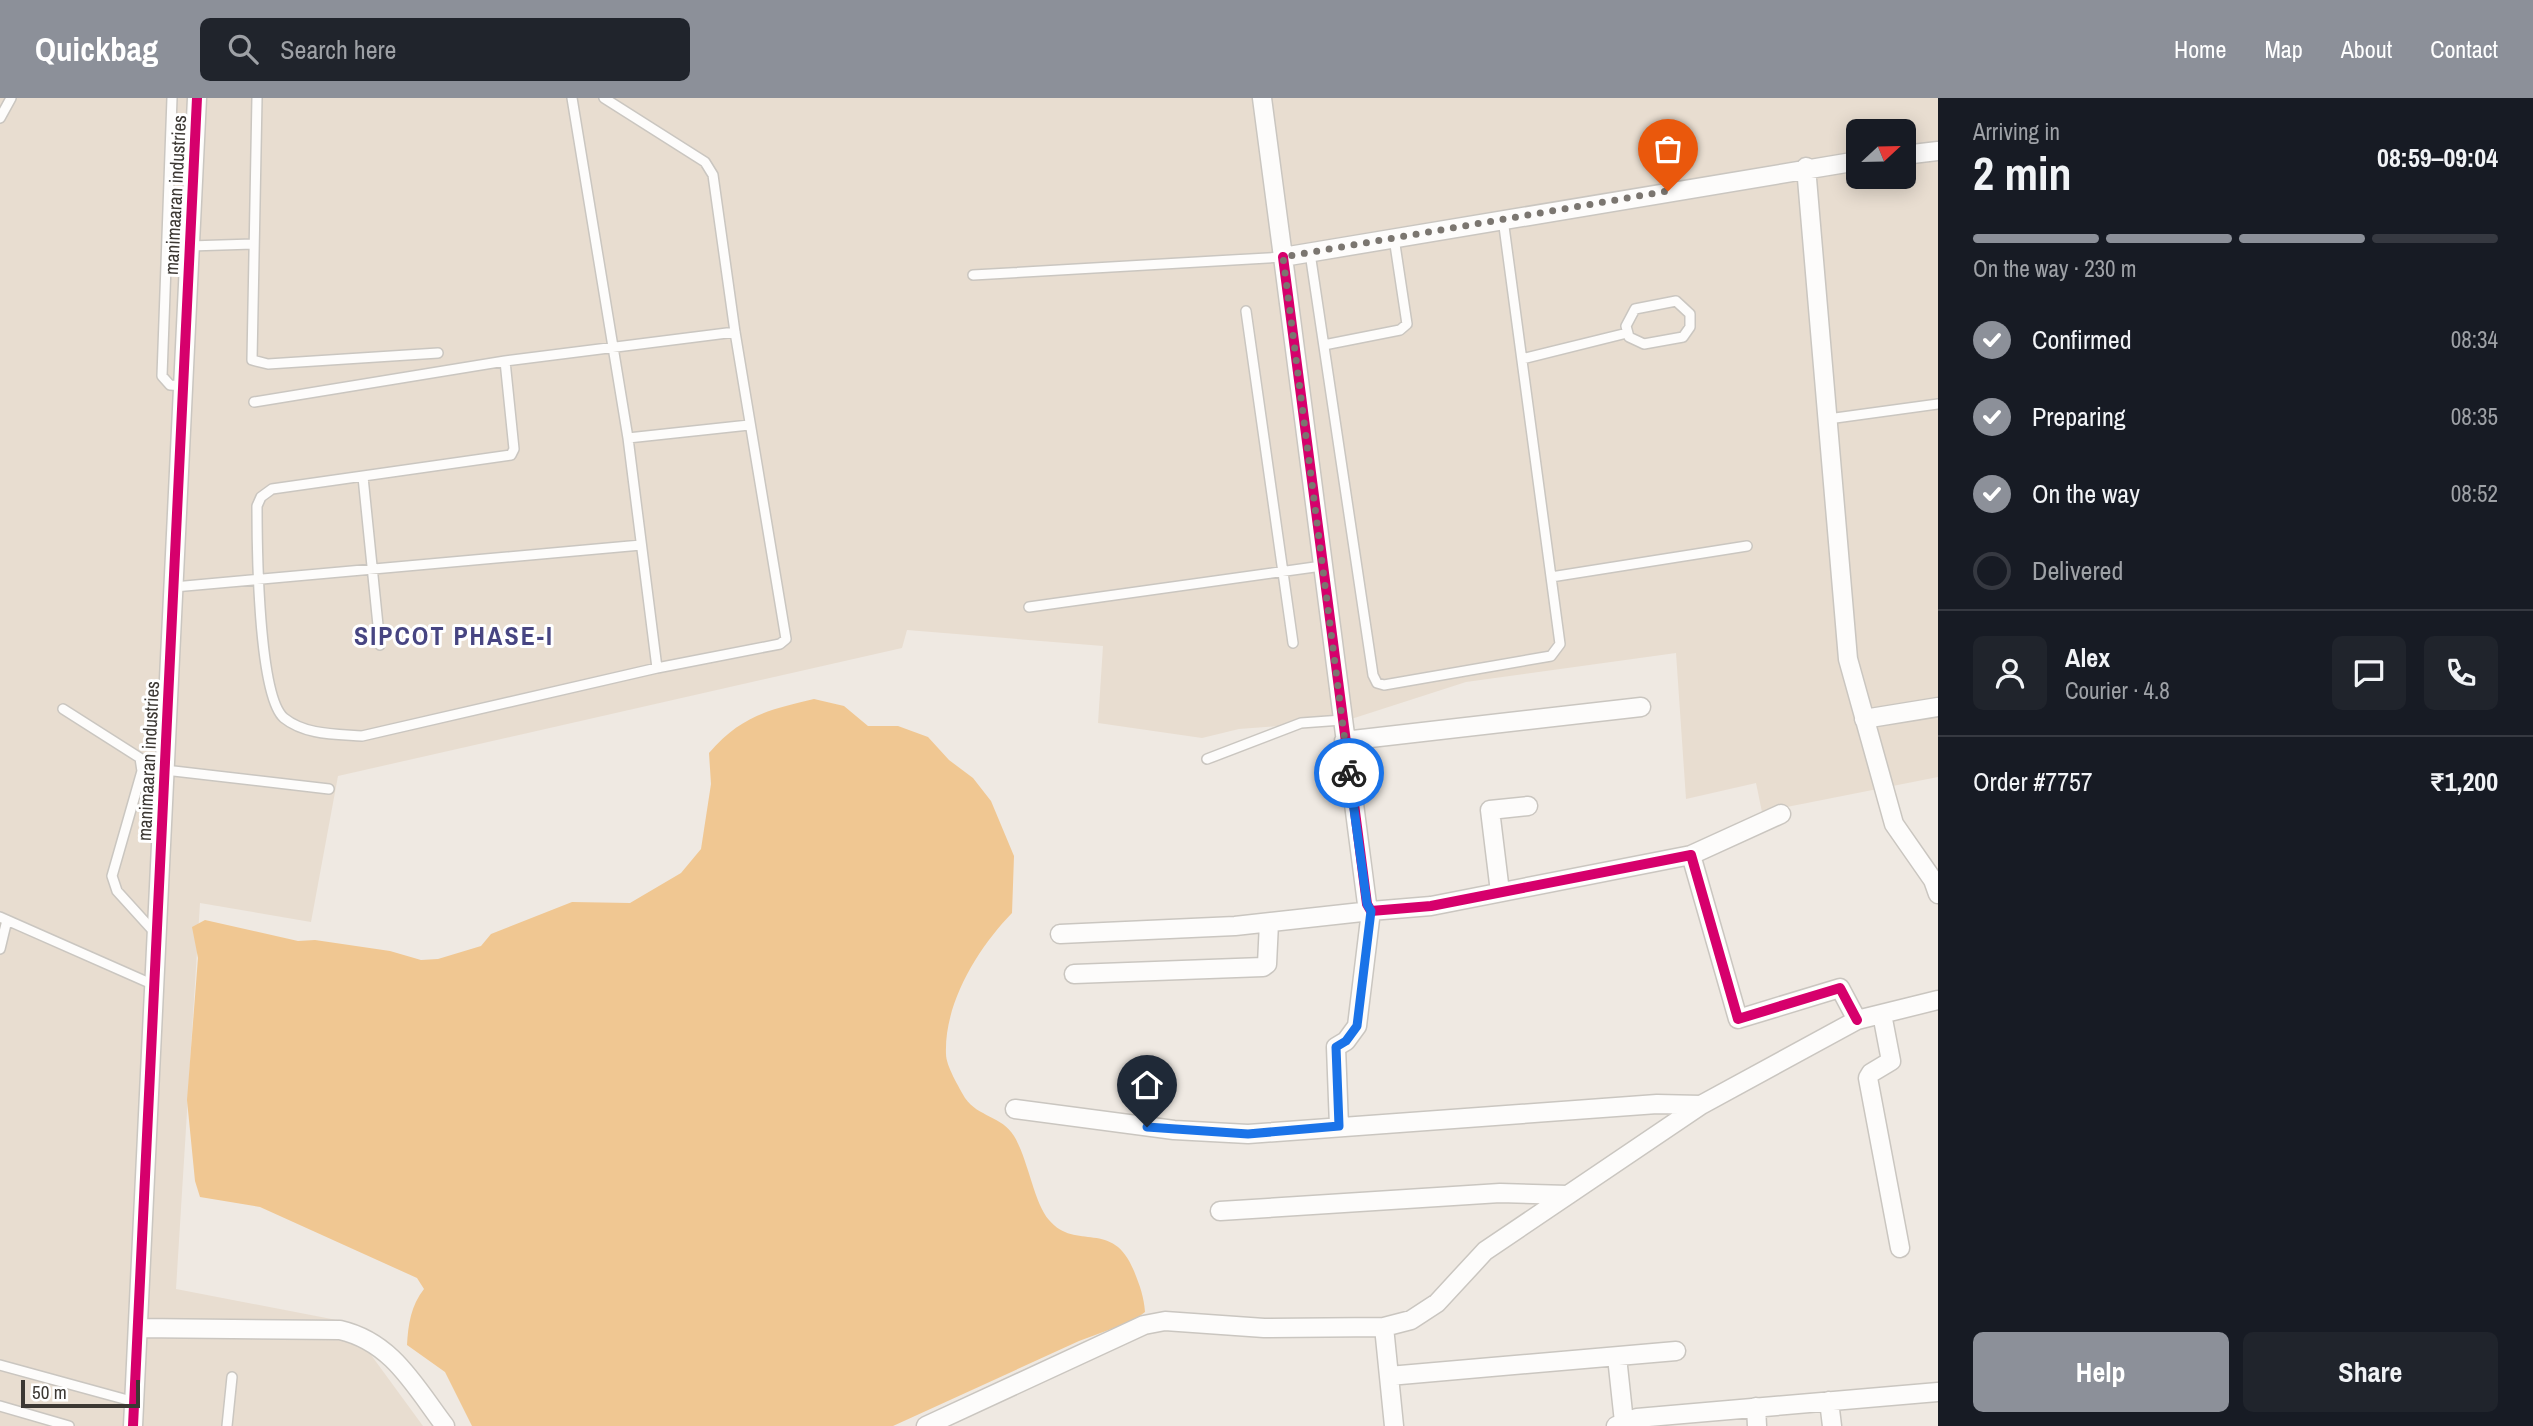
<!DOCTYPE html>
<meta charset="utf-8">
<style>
body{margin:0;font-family:"Archivo Narrow",sans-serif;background:#20242c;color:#f1f3f6;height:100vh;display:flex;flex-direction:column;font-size:26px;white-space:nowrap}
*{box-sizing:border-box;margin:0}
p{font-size:23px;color:#9ea1a6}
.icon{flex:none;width:38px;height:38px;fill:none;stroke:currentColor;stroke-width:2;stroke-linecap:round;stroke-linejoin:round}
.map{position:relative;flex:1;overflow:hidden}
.side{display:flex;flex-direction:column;background:#171b24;width:595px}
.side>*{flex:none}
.needle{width:46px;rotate:68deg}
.fabs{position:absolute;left:1846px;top:21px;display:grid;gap:14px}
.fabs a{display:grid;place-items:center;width:70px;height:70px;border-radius:10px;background:#171b24;box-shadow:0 4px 18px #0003;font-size:35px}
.scale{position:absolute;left:21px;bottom:18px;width:119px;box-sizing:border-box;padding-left:7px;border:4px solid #3c3833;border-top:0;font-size:19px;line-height:24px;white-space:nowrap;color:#3c3833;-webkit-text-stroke:5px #fff;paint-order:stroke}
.pin{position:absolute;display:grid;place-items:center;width:60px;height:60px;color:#fff;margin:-72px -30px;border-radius:50% 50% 50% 0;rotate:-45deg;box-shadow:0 0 7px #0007}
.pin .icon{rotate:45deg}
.courier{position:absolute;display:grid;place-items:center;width:70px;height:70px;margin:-35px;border:5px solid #1a73e8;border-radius:50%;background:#fff;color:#222;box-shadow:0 2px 9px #0007}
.overview em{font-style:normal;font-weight:800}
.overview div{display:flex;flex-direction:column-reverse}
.overview{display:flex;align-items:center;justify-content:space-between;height:119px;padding:0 35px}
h1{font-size:46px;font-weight:800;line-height:52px}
.bar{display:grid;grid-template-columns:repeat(4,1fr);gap:10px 7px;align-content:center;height:84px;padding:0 35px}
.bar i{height:9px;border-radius:5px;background:#363941}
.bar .on{background:#8c9099}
.bar p{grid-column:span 4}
.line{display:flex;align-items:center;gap:18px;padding:0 35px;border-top:2px solid #363941}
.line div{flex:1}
.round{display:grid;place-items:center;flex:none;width:74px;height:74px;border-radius:10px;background:#20242c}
ol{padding:0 35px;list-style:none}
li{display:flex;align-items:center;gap:21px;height:77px}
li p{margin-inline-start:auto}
li .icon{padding:7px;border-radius:50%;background:#8c9099;color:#fff;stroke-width:4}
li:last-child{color:#9ea1a6}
li i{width:38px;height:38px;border:4px solid #363941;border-radius:50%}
.button{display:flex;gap:14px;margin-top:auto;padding:14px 35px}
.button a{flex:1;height:80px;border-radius:10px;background:#8c9099;color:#fff;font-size:28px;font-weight:800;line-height:80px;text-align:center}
.button a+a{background:#20242c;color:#f1f3f6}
header{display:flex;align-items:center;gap:42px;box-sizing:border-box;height:98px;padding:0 35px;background:#8c9099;color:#fff}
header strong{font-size:33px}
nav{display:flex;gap:38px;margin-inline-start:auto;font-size:24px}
.search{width:490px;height:63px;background:#20242c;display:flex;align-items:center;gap:18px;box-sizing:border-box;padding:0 24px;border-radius:10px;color:#9ea1a6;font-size:26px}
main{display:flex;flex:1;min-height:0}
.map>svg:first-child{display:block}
.built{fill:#e8ddd0;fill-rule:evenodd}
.water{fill:#f0c792}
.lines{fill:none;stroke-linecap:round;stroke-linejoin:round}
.lane-casing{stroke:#cac6c0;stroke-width:12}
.street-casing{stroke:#cac6c0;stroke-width:21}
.lane{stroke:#fdfcfb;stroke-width:9}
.street{stroke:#fdfcfb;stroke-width:18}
.cycleway-casing{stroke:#fff;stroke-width:15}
.cycleway{stroke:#d6006c;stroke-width:10}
.done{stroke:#7b7670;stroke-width:7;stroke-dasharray:0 12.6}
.route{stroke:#1a73e8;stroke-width:9}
.labels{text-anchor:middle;stroke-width:6;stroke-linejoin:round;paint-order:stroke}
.street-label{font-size:19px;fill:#3c3833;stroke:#fff}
.district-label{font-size:26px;font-weight:bold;letter-spacing:2px;fill:#474582;stroke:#fff}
</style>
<header>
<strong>Quickbag</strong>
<div class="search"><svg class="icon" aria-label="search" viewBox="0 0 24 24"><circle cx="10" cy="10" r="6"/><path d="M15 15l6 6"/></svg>Search here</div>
<nav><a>Home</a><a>Map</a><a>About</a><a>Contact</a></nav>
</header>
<main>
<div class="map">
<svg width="1938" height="1328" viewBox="0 0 1938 1328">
<rect width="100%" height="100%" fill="#efe9e2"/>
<path class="built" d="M0,0H1938V679L1762,714L1756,685L1686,701L1676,555L1466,584L1345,623L1239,631L1202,640L1098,625L1103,548L907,532L902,550L338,678L311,824L200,805L176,1191L347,1224L423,1328H0ZM1858,33H1904V79H1858Z"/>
<path class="water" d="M814,601L844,608L868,628H898L928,639L949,662L973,680L991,703L1014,758L1012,815C978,850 944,905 946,956C946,968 959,989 965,1000C978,1019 1002,1018 1014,1038C1028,1061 1034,1105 1049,1122C1076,1154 1113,1120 1134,1173C1140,1188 1144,1199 1145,1214L1133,1223L1079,1243L893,1328H472L445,1274L407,1247C408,1227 411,1207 424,1191L417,1180L260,1109L200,1099L195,1083L187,1002L198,860L192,829L205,822L298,843L315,842L390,853L421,862L438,861L481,848L491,836L572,804L630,805L681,775L701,751L711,686L709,655C741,618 768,612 814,601Z"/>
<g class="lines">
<defs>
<path id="lane" d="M172,0L162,278L170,287L183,288
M257,0L252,262L268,266L438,255
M572,0L628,340L657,570
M0,20L11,0
M190,148L253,146
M1310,155L1373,577L1377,585L1384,587L1551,558L1560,546L1503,121
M973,177L1283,159
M1676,203L1690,216V229L1683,239L1644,246L1629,239L1626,228L1635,211Z
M1246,213L1293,545
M1324,247L1400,232L1407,226L1394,140
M1522,261L1627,235
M505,263L514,351L511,357L272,391L261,399L257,408C257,446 258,598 284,620C305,637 336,636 362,638L657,570L780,546L786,541L735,234L713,77L705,64L604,0
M254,304L505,263L735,234
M1828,321L1938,306
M628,340L749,327
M363,379L380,547
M1551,479L1747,448
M174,489L641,447
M1029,509L1322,468
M63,611L140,660L142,673L112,778L117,793L156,836
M1207,661L1301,625L1342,622
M165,672L329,691
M0,819L154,887
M0,851L7,822
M0,1267L135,1304
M0,1308L69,1328
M227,1328L232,1279"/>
<path id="street" d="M1262,0L1283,159L1858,63
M1904,57L1938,53
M1806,69L1848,561L1894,726L1933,782L1938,796
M1283,159L1367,806L1371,813L1431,808L1691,757L1738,921L1840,890L1857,922
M1864,621L1938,609
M1344,643L1641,609
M1691,757L1781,716
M1500,794L1490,712L1528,708
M1060,836L1235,828L1371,813L1357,928L1346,943L1336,949L1339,1028
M1074,876L1263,869L1267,866L1269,825
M1882,916L1891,963L1871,975L1868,980L1900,1150
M1015,1011L1174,1032L1248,1036L1657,1006L1701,1007
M1220,1113L1500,1095L1568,1097
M1384,1229L1394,1328
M138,1230L340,1232C392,1244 414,1287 445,1328
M1617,1259L1624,1324
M1389,1278L1676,1253
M1829,1303L1832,1328
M1756,1309L1757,1328
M133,1328L197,0
M926,1328L1144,1227L1165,1223L1264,1230L1384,1229L1411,1222L1437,1205L1485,1153L1701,1007L1857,922L1938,902
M1616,1328L1637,1320L1938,1294"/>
</defs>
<use href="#lane" class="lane-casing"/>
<use href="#street" class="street-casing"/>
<use href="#lane" class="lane"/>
<use href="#street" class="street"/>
<defs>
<path id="cycleway" d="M1283,159L1367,806L1371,813L1431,808L1691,757L1738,921L1840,890L1857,922
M133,1328L197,0"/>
</defs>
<use href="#cycleway" class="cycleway-casing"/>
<use href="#cycleway" class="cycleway"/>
</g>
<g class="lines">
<path class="done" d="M1349,675L1283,159L1668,93"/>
<path class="route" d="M1147,1029L1248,1036L1339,1028L1336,949L1346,943L1357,928L1371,813L1367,806L1349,675"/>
</g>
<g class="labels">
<g class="street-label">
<text transform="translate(175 97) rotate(-87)" y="7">manimaaran industries</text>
<text transform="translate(148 663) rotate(-87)" y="7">manimaaran industries</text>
</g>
<g class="district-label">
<text x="454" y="547">SIPCOT PHASE-I</text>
</g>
</g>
</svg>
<div class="fabs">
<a><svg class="needle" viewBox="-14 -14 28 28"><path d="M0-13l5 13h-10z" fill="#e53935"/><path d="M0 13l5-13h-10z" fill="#9ea1a6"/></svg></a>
</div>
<div class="scale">50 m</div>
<div class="pin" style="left:1668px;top:93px;background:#ea580c"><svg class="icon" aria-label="bag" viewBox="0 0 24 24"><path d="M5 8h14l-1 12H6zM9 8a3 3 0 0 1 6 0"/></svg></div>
<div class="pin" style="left:1147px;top:1029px;background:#1f2937"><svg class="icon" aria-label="home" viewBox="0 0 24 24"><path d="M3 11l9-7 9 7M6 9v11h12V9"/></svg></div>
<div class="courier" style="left:1349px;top:675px"><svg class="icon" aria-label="bike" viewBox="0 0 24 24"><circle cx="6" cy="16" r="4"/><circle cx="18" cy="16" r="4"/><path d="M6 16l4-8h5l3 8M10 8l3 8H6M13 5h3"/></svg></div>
</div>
<section class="side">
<div class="overview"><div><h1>2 min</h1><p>Arriving in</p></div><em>08:59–09:04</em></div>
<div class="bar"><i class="on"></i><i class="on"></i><i class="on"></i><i></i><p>On the way · 230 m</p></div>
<ol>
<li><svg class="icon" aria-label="check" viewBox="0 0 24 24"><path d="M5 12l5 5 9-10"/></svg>Confirmed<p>08:34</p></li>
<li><svg class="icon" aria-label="check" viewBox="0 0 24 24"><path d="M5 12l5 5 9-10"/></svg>Preparing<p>08:35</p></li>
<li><svg class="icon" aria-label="check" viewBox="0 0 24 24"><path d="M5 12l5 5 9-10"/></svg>On the way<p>08:52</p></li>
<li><i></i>Delivered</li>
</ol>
<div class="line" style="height:126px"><a class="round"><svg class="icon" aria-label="person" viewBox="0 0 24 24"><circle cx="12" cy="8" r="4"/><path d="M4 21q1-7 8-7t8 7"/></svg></a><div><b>Alex</b><p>Courier · 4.8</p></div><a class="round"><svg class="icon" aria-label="chat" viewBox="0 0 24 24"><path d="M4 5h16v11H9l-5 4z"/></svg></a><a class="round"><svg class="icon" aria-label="phone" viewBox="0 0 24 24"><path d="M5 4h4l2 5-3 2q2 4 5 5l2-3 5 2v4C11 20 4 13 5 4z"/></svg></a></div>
<div class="line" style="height:91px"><div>Order #7757</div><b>₹1,200</b></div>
<div class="button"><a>Help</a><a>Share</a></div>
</section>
</main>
